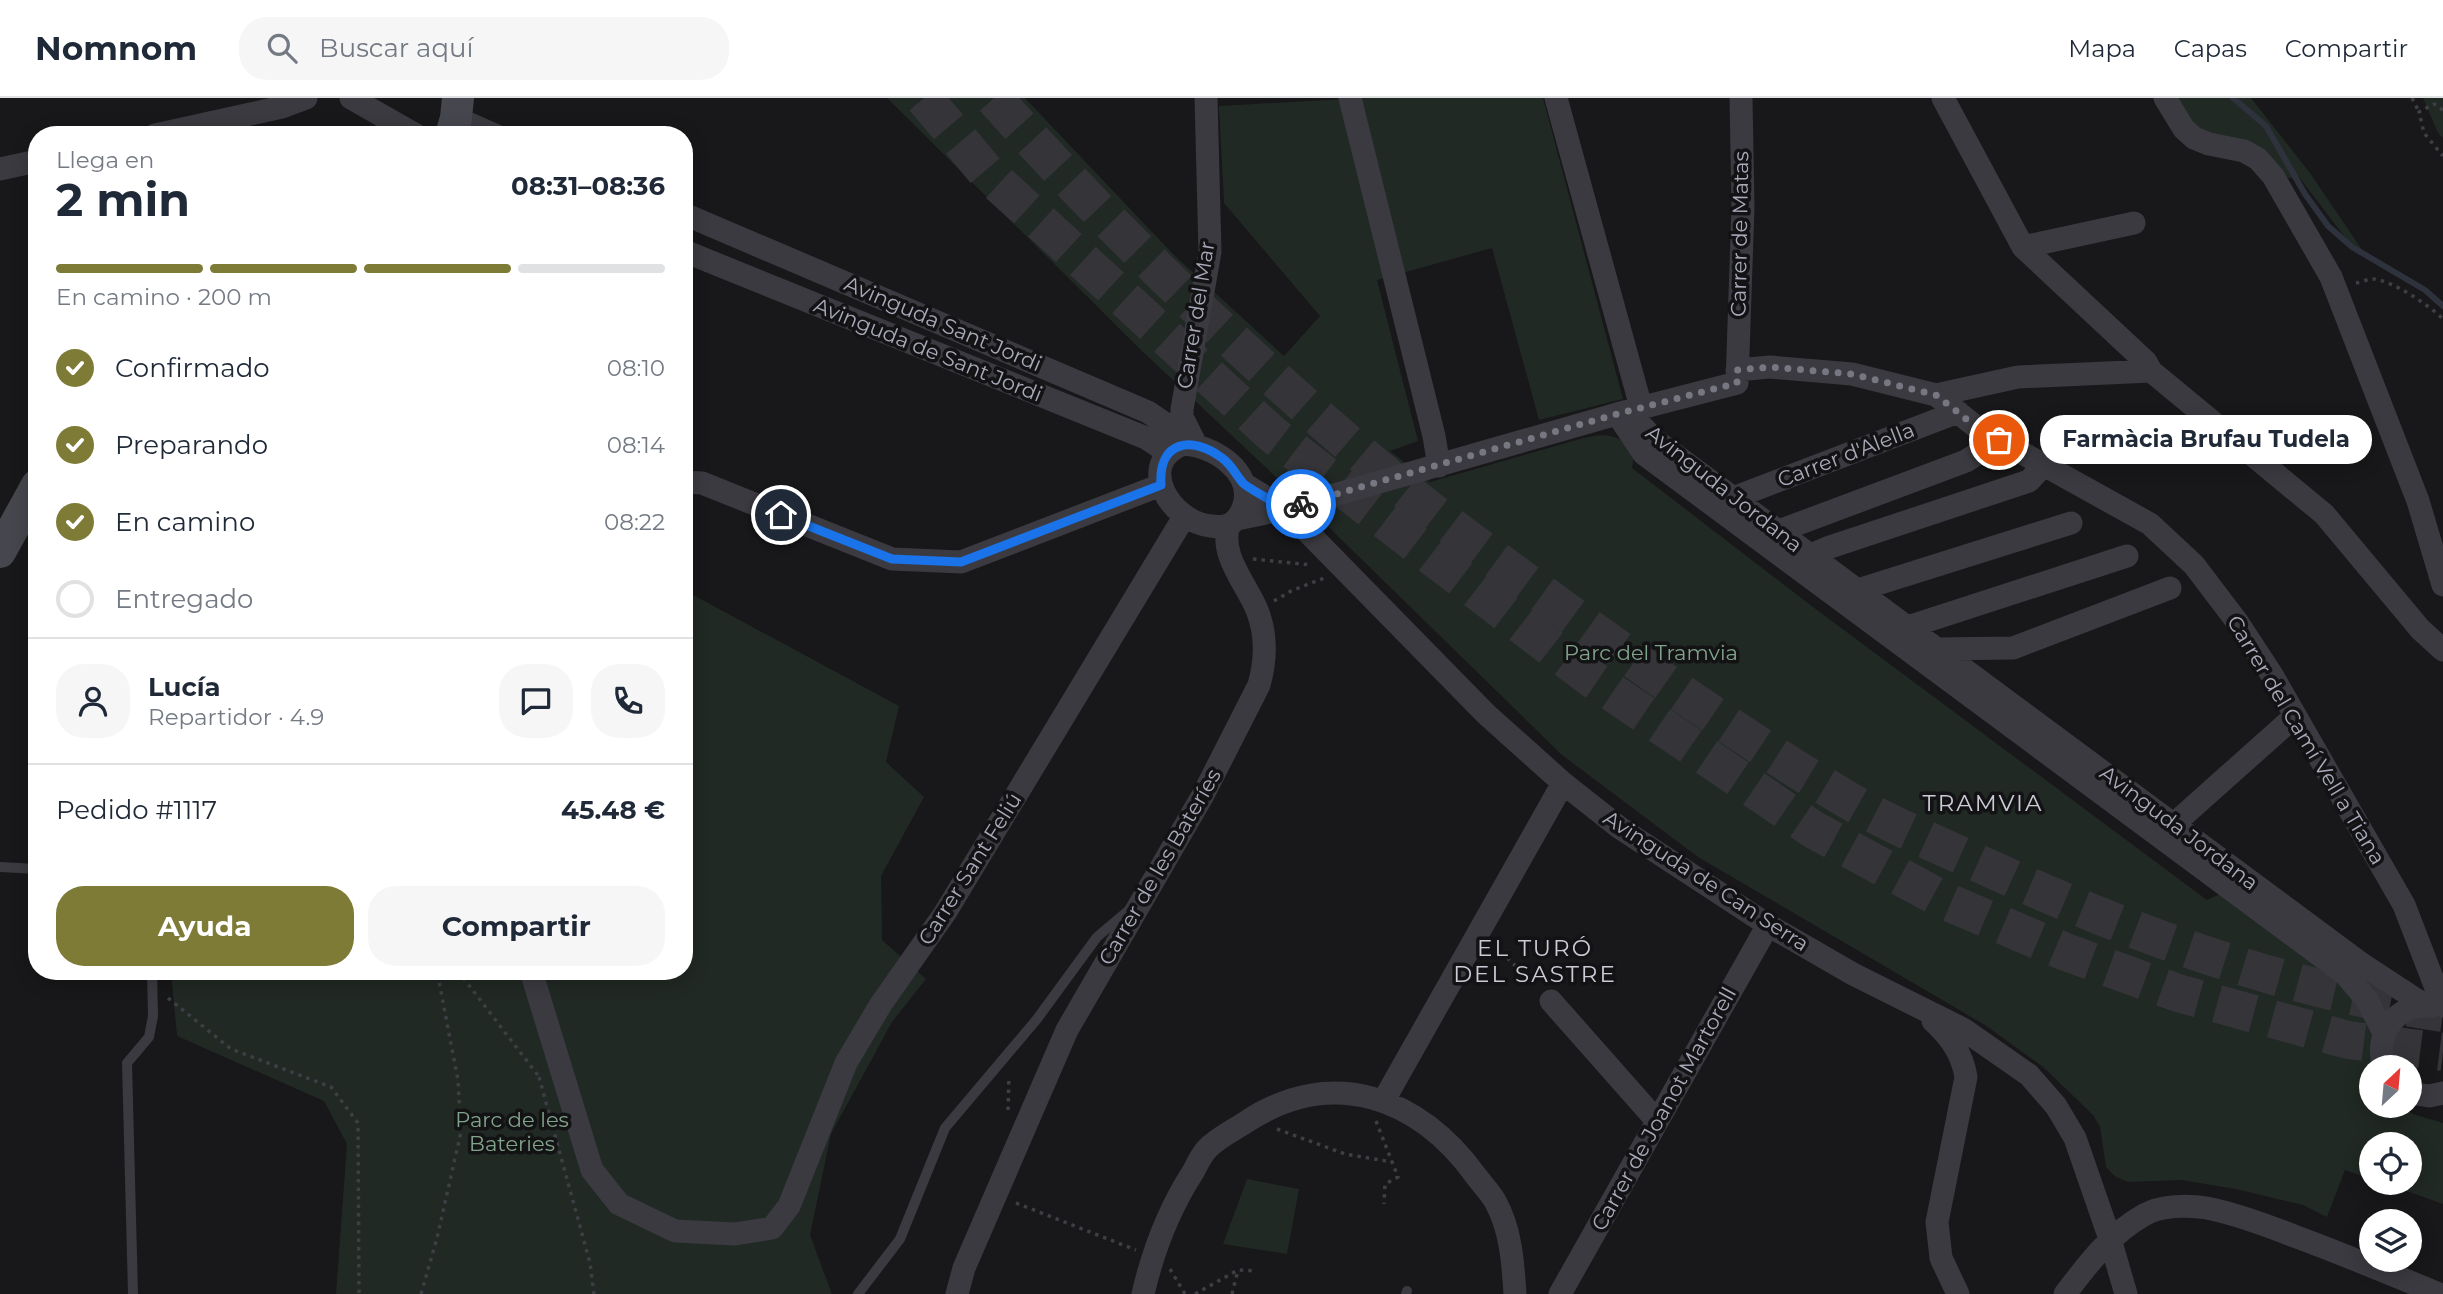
<!DOCTYPE html>
<html lang="es">
<meta charset="utf-8">
<style>
body{margin:0;font-family:Montserrat,sans-serif;background:#f6f6f7;color:#1f2937;height:100vh;display:flex;flex-direction:column;font-size:26px;white-space:nowrap}
*{box-sizing:border-box;margin:0}
p{font-size:23px;color:#747a83}
.icon{flex:none;width:38px;height:38px;fill:none;stroke:currentColor;stroke-width:2;stroke-linecap:round;stroke-linejoin:round}
.map{position:relative;flex:1;overflow:hidden}
.details{position:absolute;left:28px;top:28px;width:665px;height:854px;display:flex;flex-direction:column;background:#fff;border-radius:28px;box-shadow:0 4px 18px #0003}
.details>*{flex:none}
.needle{width:46px;rotate:26deg}
.fabs{position:absolute;left:2359px;top:957px;display:grid;gap:14px}
.fabs a{display:grid;place-items:center;width:63px;height:63px;border-radius:50%;background:#fff;box-shadow:0 4px 18px #0003;font-size:35px}
.pin{position:absolute;display:grid;place-items:center;width:60px;height:60px;color:#fff;margin:-30px;border:4px solid #fff;border-radius:50%;box-shadow:0 2px 7px #0007}
.courier{position:absolute;display:grid;place-items:center;width:70px;height:70px;margin:-35px;border:5px solid #1a73e8;border-radius:50%;background:#fff;color:#222;box-shadow:0 2px 9px #0007}
.bubble{position:absolute;height:49px;border-radius:24px;background:#fff;box-shadow:0 4px 18px #0003;font-size:23px;font-weight:700;line-height:49px;text-align:center}
.head em{font-style:normal;font-weight:700}
.head div{display:flex;flex-direction:column-reverse}
.head{display:flex;align-items:center;justify-content:space-between;height:119px;padding:0 28px}
h1{font-size:46px;font-weight:700;line-height:52px}
.bar{display:grid;grid-template-columns:repeat(4,1fr);gap:10px 7px;align-content:center;height:84px;padding:0 28px}
.bar i{height:9px;border-radius:5px;background:#e0e1e3}
.bar .current{background:#7e7b36}
.bar p{grid-column:span 4}
.line{display:flex;align-items:center;gap:18px;padding:0 28px;border-top:2px solid #e0e1e3}
.line div{flex:1}
.round{display:grid;place-items:center;flex:none;width:74px;height:74px;border-radius:28px;background:#f6f6f7}
ol{padding:0 28px;list-style:none}
li{display:flex;align-items:center;gap:21px;height:77px}
li p{margin-inline-start:auto}
li .icon{padding:7px;border-radius:50%;background:#7e7b36;color:#fff;stroke-width:4}
li:last-child{color:#747a83}
li i{width:38px;height:38px;border:4px solid #e0e1e3;border-radius:50%}
.action{display:flex;gap:14px;margin-top:auto;padding:14px 28px}
.action a{flex:1;height:80px;border-radius:28px;background:#7e7b36;color:#fff;font-size:28px;font-weight:700;line-height:80px;text-align:center}
.action a+a{background:#f6f6f7;color:#1f2937}
header{display:flex;align-items:center;gap:42px;box-sizing:border-box;height:98px;padding:0 35px;background:#fff;border-bottom:2px solid #e0e1e3}
header strong{font-size:33px}
nav{display:flex;gap:38px;margin-inline-start:auto;font-size:24px}
.search{width:490px;height:63px;background:#f6f6f7;display:flex;align-items:center;gap:18px;box-sizing:border-box;padding:0 24px;border-radius:28px;color:#747a83;font-size:26px}
.map>svg:first-child{display:block}
.green{fill:#212924}
.lines{fill:none;stroke-linecap:round;stroke-linejoin:round}
.stream{stroke:#2d323d;stroke-width:6}
.highway-tunnel{stroke:#353439;stroke-width:38;stroke-dasharray:38 19;stroke-linecap:butt}
.path{stroke:#3e3e45;stroke-width:3.5;stroke-dasharray:3.5 5;stroke-linecap:butt}
.lane{stroke:#3a3a40;stroke-width:10}
.street{stroke:#3a3a40;stroke-width:23}
.secondary{stroke:#46464e;stroke-width:32}
.done{stroke:#767781;stroke-width:7;stroke-dasharray:0 12.6}
.route{stroke:#1a73e8;stroke-width:9}
.labels{text-anchor:middle;stroke-width:7;stroke-linejoin:round;paint-order:stroke}
.street-label{font-size:21px;fill:#a9aab9;stroke:#131214}
.park-label{font-size:21px;fill:#80a48b;stroke:#131214}
.neighbourhood-label{font-size:23px;letter-spacing:2px;fill:#cacbd5;stroke:#131214}
</style>
<header>
<strong>Nomnom</strong>
<div class="search"><svg class="icon" aria-label="search" viewBox="0 0 24 24"><circle cx="10" cy="10" r="6"/><path d="M15 15l6 6"/></svg>Buscar aquí</div>
<nav><a>Mapa</a><a>Capas</a><a>Compartir</a></nav>
</header>
<div class="map">
<svg width="2443" height="1196" viewBox="0 0 2443 1196">
<rect width="100%" height="100%" fill="#181719"/>
<path class="green" d="M887,0H1025L1173,156L1284,258L1320,218L1224,105L1219,8L1366,0H1543L1623,301L1539,322L1492,150L1377,182L1418,343L1390,353L1430,384L1580,341C1606,335 1614,335 1635,352L1632,370L1813,509L2207,802L2231,791L2341,881L2371,929L2375,969L2371,970V1008H2401L2413,1016L2443,1025V1106L2384,1085H2410V1046H2371V1081L2345,1072L2327,1119L2303,1107L2236,1091L2182,1082L2128,1084L2116,1079L2106,1069L2100,1029L2093,1017L2043,969L1985,927L1698,759L1562,657L1310,411L1143,254Z
M2174,0H2251L2310,75L2365,156L2347,142L2299,79L2288,80L2260,52L2195,32Z
M2423,0H2443V40L2438,35Z
M684,492L899,608L886,664L924,699L881,778L882,842L926,881L892,924L831,1036L810,1137L832,1196H336L347,1046L324,1003L177,938L171,873H684Z
M1247,1081L1299,1091L1287,1156L1223,1146Z"/>
<g class="lines">
<path class="stream" d="M2233,0L2266,28L2305,96L2328,128L2352,149L2425,192L2443,208"/>
<path class="highway-tunnel" d="M924,0L988,76L1272,336L1588,578L1814,732L1943,802L2063,853L2178,895L2348,942L2443,954
M994,0C1116,137 1251,265 1392,382C1451,430 1513,474 1574,519C1659,580 1746,642 1836,695C1878,721 1925,741 1969,761C2119,831 2279,891 2443,915"/>
<path class="path" d="M2412,0L2419,14
M2443,12L2434,6L2419,14L2424,35L2443,58
M2356,185C2361,184 2368,181 2373,181C2392,182 2430,208 2443,221
M1253,461L1311,467
M1274,503L1291,493L1324,480
M1495,848L1537,889
M458,873L540,980
M168,900L231,951L331,989L358,1025L359,1196
M539,979L590,1165L594,1196
M1008,1012L1009,978
M1376,1023L1398,1079L1385,1086L1384,1106
M1277,1031L1345,1056L1392,1064
M1016,1105L1136,1152
M1170,1171L1185,1196
M421,1196L437,1140L461,1034L458,982L437,873
M1195,1196L1238,1172L1256,1173
M1232,1196L1238,1172"/>
<path class="lane" d="M0,769L37,771
M133,1196L127,965L149,939L153,918L152,873
M858,1196L900,1141L945,1030L1037,921L1097,839L1129,812
M1406,1196L1407,1193"/>
<path class="street" d="M351,0L416,37
M1350,0L1434,338L1439,368
M1556,0L1641,309
M1943,0L2023,149L2146,264L2151,273
M2165,0L2184,31L2194,40L2209,46L2244,53L2258,61L2273,78L2331,179L2418,403L2443,487
M456,20L495,37
M155,37L282,9L306,0
M0,71L37,63
M684,116L1148,314L1195,346
M2023,149L2134,125
M684,153L1146,340L1169,355
M1737,272L1770,269L1852,276L1936,297L1975,328L1999,342L2150,426L2194,467L2238,525L2272,577L2404,807L2443,908
M1936,297L2018,279L2151,273L2324,416L2420,531L2443,552
M1617,316L1640,326L1655,342L2359,864L2426,908
M1622,323L1644,356L2345,876L2367,902L2384,935
M1194,343L1182,319V311L1210,154L1206,0
M1183,346C1212,347 1254,373 1244,407C1242,414 1238,421 1232,425C1226,429 1218,429 1211,428C1170,424 1135,365 1183,346Z
M684,384L702,385L892,461L961,464L1161,387
M1244,386L1285,411L1486,616L1563,685L1620,730L1768,827L1853,876L1963,931L2029,977L2056,1008L2075,1040L2110,1141L2126,1196
M1733,400L1958,314
M1237,421L1285,411L1617,316L1737,285L1743,109L1741,0
M1779,433L1966,363L1999,342
M1811,457L1827,450L2029,383L2043,368
M1858,492L2071,425
M1908,529L2127,458
M1937,551L2013,550L2170,490
M2174,726L2295,618
M531,873L592,1072L619,1106L675,1133L735,1136L772,1130L789,1108L846,965L881,906L945,815L1184,419
M1551,903L1657,1023
M1933,923C1951,940 1962,955 1966,979L1937,1124L1941,1160L1958,1196
M2384,970C2373,936 2397,905 2432,908
M2410,995L2429,998L2443,995
M1384,1002L1563,685
M957,1196L964,1170L1067,932L1203,697L1259,587C1266,562 1267,537 1257,512C1246,485 1219,457 1229,427
M1143,1196C1153,1153 1169,1111 1193,1074C1197,1067 1201,1057 1207,1051C1217,1040 1234,1032 1246,1024C1332,967 1419,999 1476,1078C1482,1086 1490,1094 1495,1103C1511,1131 1513,1165 1515,1196
M1560,1196L1768,827
M2065,1196C2088,1166 2110,1136 2144,1117C2161,1107 2188,1107 2207,1110C2237,1116 2266,1127 2294,1138C2343,1156 2391,1176 2439,1196"/>
<path class="secondary" d="M451,37L456,20L458,0
M0,454L37,387"/>
</g>
<g class="lines">
<path class="done" d="M1301,406L1617,316L1737,285V272L1770,269L1852,276L1936,297L1975,328L1999,342"/>
<path class="route" d="M781,417L892,461L961,464L1161,387C1158,343 1192,337 1222,360C1232,367 1235,376 1243,385C1247,390 1277,405 1285,411L1301,406"/>
</g>
<g class="labels">
<g class="street-label">
<text transform="translate(1740 136) rotate(-89)" y="7">Carrer de Matas</text>
<text transform="translate(1196 217) rotate(-81)" y="7">Carrer del Mar</text>
<text transform="translate(943 226) rotate(23)" y="7">Avinguda Sant Jordi</text>
<text transform="translate(928 252) rotate(22)" y="7">Avinguda de Sant Jordi</text>
<text transform="translate(1846 357) rotate(-21)" y="7">Carrer d'Alella</text>
<text transform="translate(1724 391) rotate(38)" y="7">Avinguda Jordana</text>
<text transform="translate(2306 642) rotate(59)" y="7">Carrer del Camí Vell a Tiana</text>
<text transform="translate(2179 730) rotate(37)" y="7">Avinguda Jordana</text>
<text transform="translate(1160 769) rotate(-60)" y="7">Carrer de les Bateríes</text>
<text transform="translate(970 771) rotate(-58)" y="7">Carrer Sant Feliú</text>
<text transform="translate(1706 783) rotate(33)" y="7">Avinguda de Can Serra</text>
<text transform="translate(1664 1011) rotate(-61)" y="7">Carrer de Joanot Martorell</text>
</g>
<g class="park-label">
<text x="1651" y="562">Parc del Tramvia</text>
<text x="512" y="1029">Parc de les<tspan x="512" dy="24">Bateries</tspan></text>
</g>
<g class="neighbourhood-label">
<text x="1983" y="713">TRAMVIA</text>
<text x="1535" y="858">EL TURÓ<tspan x="1535" dy="26">DEL SASTRE</tspan></text>
</g>
</g>
</svg>
<div class="fabs">
<a><svg class="needle" viewBox="-14 -14 28 28"><path d="M0-13l5 13h-10z" fill="#e53935"/><path d="M0 13l5-13h-10z" fill="#747a83"/></svg></a>
<a><svg class="icon" aria-label="locate" viewBox="0 0 24 24"><circle cx="12" cy="12" r="6"/><path d="M12 2v4M12 18v4M2 12h4M18 12h4"/></svg></a>
<a><svg class="icon" aria-label="layers" viewBox="0 0 24 24"><path d="M12 4l9 5-9 5-9-5zM3 14l9 5 9-5"/></svg></a>
</div>
<div class="pin" style="left:1999px;top:342px;background:#ea580c"><svg class="icon" aria-label="bag" viewBox="0 0 24 24"><path d="M5 8h14l-1 12H6zM9 8a3 3 0 0 1 6 0"/></svg></div>
<div class="pin" style="left:781px;top:417px;background:#1f2937"><svg class="icon" aria-label="home" viewBox="0 0 24 24"><path d="M3 11l9-7 9 7M6 9v11h12V9"/></svg></div>
<div class="courier" style="left:1301px;top:406px"><svg class="icon" aria-label="bike" viewBox="0 0 24 24"><circle cx="6" cy="16" r="4"/><circle cx="18" cy="16" r="4"/><path d="M6 16l4-8h5l3 8M10 8l3 8H6M13 5h3"/></svg></div>
<div class="bubble" style="left:2040px;top:317px;width:332px">Farmàcia Brufau Tudela</div>
<section class="details">
<div class="head"><div><h1>2 min</h1><p>Llega en</p></div><em>08:31–08:36</em></div>
<div class="bar"><i class="current"></i><i class="current"></i><i class="current"></i><i></i><p>En camino · 200 m</p></div>
<ol>
<li><svg class="icon" aria-label="check" viewBox="0 0 24 24"><path d="M5 12l5 5 9-10"/></svg>Confirmado<p>08:10</p></li>
<li><svg class="icon" aria-label="check" viewBox="0 0 24 24"><path d="M5 12l5 5 9-10"/></svg>Preparando<p>08:14</p></li>
<li><svg class="icon" aria-label="check" viewBox="0 0 24 24"><path d="M5 12l5 5 9-10"/></svg>En camino<p>08:22</p></li>
<li><i></i>Entregado</li>
</ol>
<div class="line" style="height:126px"><a class="round"><svg class="icon" aria-label="person" viewBox="0 0 24 24"><circle cx="12" cy="8" r="4"/><path d="M4 21q1-7 8-7t8 7"/></svg></a><div><b>Lucía</b><p>Repartidor · 4.9</p></div><a class="round"><svg class="icon" aria-label="chat" viewBox="0 0 24 24"><path d="M4 5h16v11H9l-5 4z"/></svg></a><a class="round"><svg class="icon" aria-label="phone" viewBox="0 0 24 24"><path d="M5 4h4l2 5-3 2q2 4 5 5l2-3 5 2v4C11 20 4 13 5 4z"/></svg></a></div>
<div class="line" style="height:91px"><div>Pedido #1117</div><b>45.48 €</b></div>
<div class="action"><a>Ayuda</a><a>Compartir</a></div>
</section>
</div>
